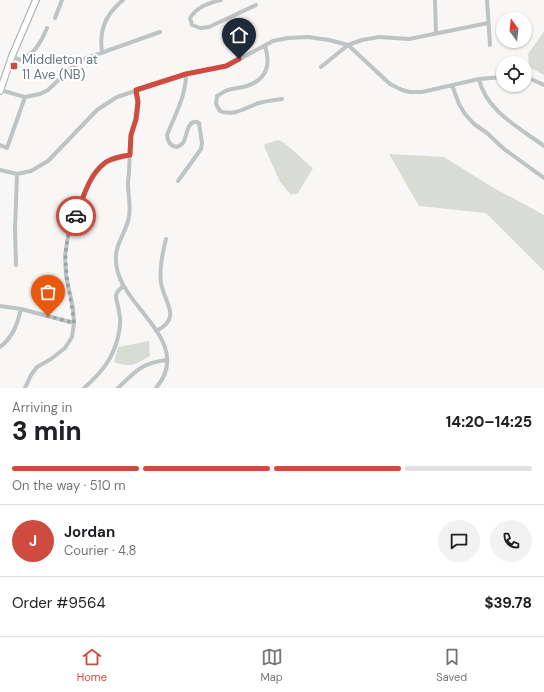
<!DOCTYPE html>
<meta charset="utf-8">
<style>
body{margin:0;font-family:"DM Sans",sans-serif;background:#f2f2f2;color:#202124;height:100vh;display:flex;flex-direction:column;font-size:15px;white-space:nowrap}
*{box-sizing:border-box;margin:0}
p{font-size:13px;color:#757577}
.icon{flex:none;width:22px;height:22px;fill:none;stroke:currentColor;stroke-width:2;stroke-linecap:round;stroke-linejoin:round}
.map{position:relative;height:388px;overflow:hidden}
.panel{display:flex;flex-direction:column;background:#fff;flex:1}
.panel>*{flex:none}
.needle{width:26px;rotate:345deg}
.tools{position:absolute;left:496px;top:12px;display:grid;gap:8px}
.tools a{display:grid;place-items:center;width:36px;height:36px;border-radius:50%;background:#fff;box-shadow:0 1px 3px #0004;font-size:20px}
.pin{position:absolute;display:grid;place-items:center;width:34px;height:34px;color:#fff;margin:-41px -17px;border-radius:50% 50% 50% 0;rotate:-45deg;box-shadow:0 0 4px #0007}
.pin .icon{rotate:45deg}
.courier{position:absolute;display:grid;place-items:center;width:40px;height:40px;margin:-20px;border:3px solid #ce4b40;border-radius:50%;background:#fff;color:#222;box-shadow:0 1px 5px #0007}
.summary em{font-style:normal;font-weight:800}
.summary div{display:flex;flex-direction:column-reverse}
.summary{display:flex;align-items:center;justify-content:space-between;height:68px;padding:0 12px}
h1{font-size:26px;font-weight:800;line-height:30px}
.bar{display:grid;grid-template-columns:repeat(4,1fr);gap:6px 4px;align-content:center;height:48px;padding:0 12px}
.bar i{height:5px;border-radius:3px;background:#e0e0e0}
.bar .selected{background:#ce4b40}
.bar p{grid-column:span 4}
.line{display:flex;align-items:center;gap:10px;padding:0 12px;border-top:1px solid #e0e0e0}
.line div{flex:1}
.round{display:grid;place-items:center;flex:none;width:42px;height:42px;border-radius:21px;background:#f2f2f2}
.tab-bar{display:flex;justify-content:space-around;align-items:center;height:56px;border-top:1px solid #e0e0e0;background:#fff;font-size:11px;color:#757577}
.tab-bar a{display:grid;justify-items:center;gap:2px}
.tab-bar .selected{color:#ce4b40}
.map>svg:first-child{display:block}
.green{fill:#d9dcd5}
.lines{fill:none;stroke-linecap:round;stroke-linejoin:round}
.secondary-casing{stroke:#b0b7ba;stroke-width:8}
.street{stroke:#bec3c5;stroke-width:4}
.secondary{stroke:#fff;stroke-width:5.5}
.done{stroke:#99a4a7;stroke-width:4;stroke-dasharray:0 7.2}
.route{stroke:#ce4b40;stroke-width:5}
.poi-dot{fill:#ce4b40;stroke:#fff;stroke-width:1.5}
.labels{text-anchor:middle;stroke-width:4;stroke-linejoin:round;paint-order:stroke}
.poi-label{font-size:13px;fill:#66777d;stroke:#fff;text-anchor:start}
</style>
<div class="map">
<svg width="544" height="388" viewBox="0 0 544 388">
<rect width="100%" height="100%" fill="#f8f7f6"/>
<path class="green" d="M544,31V75L529,67L528,54Z
M278,140C288,143 303,161 313,168L298,193L291,195L280,182L264,146L265,144Z
M389,154L444,157L492,187L544,215V271L486,213L419,206Z
M149,341L150,356C134,365 132,368 114,362L118,347Z"/>
<g class="lines">
<defs>
<path id="secondary" d="M0,91L12,56L36,0"/>
</defs>
<use href="#secondary" class="secondary-casing"/>
<path class="street" d="M221,0C208,3 197,7 190,18L192,25L200,28L209,27L256,5
M435,0L436,33
M487,0L490,45
M55,18L62,0
M265,46C271,65 267,79 247,86C241,88 234,88 228,90C224,91 221,94 217,96L216,104L220,111C234,117 246,107 259,103C267,101 274,100 282,99
M102,53C99,30 105,15 123,0
M12,56L20,60C35,54 41,42 47,28
M321,67L348,45L362,40L379,37L409,39L488,23
M479,79C486,111 520,128 544,146
M525,79H531L544,85
M452,85L459,104L465,114L474,124L487,133L504,149L544,178
M0,90L25,97L40,94L48,90L71,68L84,59L160,32
M135,90C138,101 139,110 136,120C134,125 132,130 131,135C129,147 130,159 129,171C129,175 128,179 128,183C128,195 131,205 129,217C125,237 112,245 117,269C125,309 194,343 156,388
M0,145L7,148L25,97
M0,170L17,174L31,171L48,161L97,110L117,97L186,74L227,66L273,41L288,38L308,37L329,40L348,45L390,84L402,90L410,92H422L479,79L503,77
M178,181L201,149L202,143L199,123C187,117 187,137 183,143C181,145 180,146 177,147C170,146 168,142 167,135C175,115 186,96 186,74
M16,265L15,230L17,174
M0,306L21,309L74,323
M156,331C183,318 164,302 161,283C159,271 163,250 166,239
M0,347C13,337 17,325 21,309
M25,388L31,375L37,367L51,359L65,348L72,337L74,323L73,308L66,276L65,256L68,236L92,176L106,162L130,155
M84,388C101,373 113,359 118,337C120,329 121,319 119,312C119,307 116,301 116,296C116,292 120,289 123,286
M118,388C136,371 141,363 167,360"/>
<use href="#secondary" class="secondary"/>
</g>
<g class="lines">
<path class="done" d="M48,316L74,323C71,294 61,266 68,237C70,230 73,223 76,216"/>
<path class="route" d="M76,216C83,198 89,174 106,162C112,158 122,156 130,155L131,135L136,119L138,102L136,90L186,74L226,66L239,59"/>
</g>
<rect class="poi-dot" x="10" y="62" width="8" height="8" rx="2"/>
<g class="labels">
<g class="poi-label">
<text x="22" y="64">Middleton at<tspan x="22" dy="15">11 Ave (NB)</tspan></text>
</g>
</g>
</svg>
<div class="tools">
<a><svg class="needle" viewBox="-14 -14 28 28"><path d="M0-13l5 13h-10z" fill="#e53935"/><path d="M0 13l5-13h-10z" fill="#757577"/></svg></a>
<a><svg class="icon" aria-label="locate" viewBox="0 0 24 24"><circle cx="12" cy="12" r="6"/><path d="M12 2v4M12 18v4M2 12h4M18 12h4"/></svg></a>
</div>
<div class="pin" style="left:48px;top:316px;background:#ea580c"><svg class="icon" aria-label="bag" viewBox="0 0 24 24"><path d="M5 8h14l-1 12H6zM9 8a3 3 0 0 1 6 0"/></svg></div>
<div class="pin" style="left:239px;top:59px;background:#1f2937"><svg class="icon" aria-label="home" viewBox="0 0 24 24"><path d="M3 11l9-7 9 7M6 9v11h12V9"/></svg></div>
<div class="courier" style="left:76px;top:216px"><svg class="icon" aria-label="car" viewBox="0 0 24 24"><path d="M5 17H2v-5l4-1 3-4h7l3 4 3 1v5h-3M9 17h6M6 11h13"/><circle cx="7" cy="17" r="2"/><circle cx="17" cy="17" r="2"/></svg></div>
</div>
<section class="panel">
<div class="summary"><div><h1>3 min</h1><p>Arriving in</p></div><em>14:20–14:25</em></div>
<div class="bar"><i class="selected"></i><i class="selected"></i><i class="selected"></i><i></i><p>On the way · 510 m</p></div>
<div class="line" style="height:72px"><b class="round" style="background:#ce4b40;color:#fff">J</b><div><b>Jordan</b><p>Courier · 4.8</p></div><a class="round"><svg class="icon" aria-label="chat" viewBox="0 0 24 24"><path d="M4 5h16v11H9l-5 4z"/></svg></a><a class="round"><svg class="icon" aria-label="phone" viewBox="0 0 24 24"><path d="M5 4h4l2 5-3 2q2 4 5 5l2-3 5 2v4C11 20 4 13 5 4z"/></svg></a></div>
<div class="line" style="height:52px"><div>Order #9564</div><b>$39.78</b></div>
</section>
<nav class="tab-bar">
<a class="selected"><svg class="icon" aria-label="home" viewBox="0 0 24 24"><path d="M3 11l9-7 9 7M6 9v11h12V9"/></svg>Home</a>
<a><svg class="icon" aria-label="map" viewBox="0 0 24 24"><path d="M3 6l6-2 6 2 6-2v14l-6 2-6-2-6 2zM9 4v14M15 6v14"/></svg>Map</a>
<a><svg class="icon" aria-label="saved" viewBox="0 0 24 24"><path d="M7 4h10v16l-5-4-5 4z"/></svg>Saved</a>
</nav>
